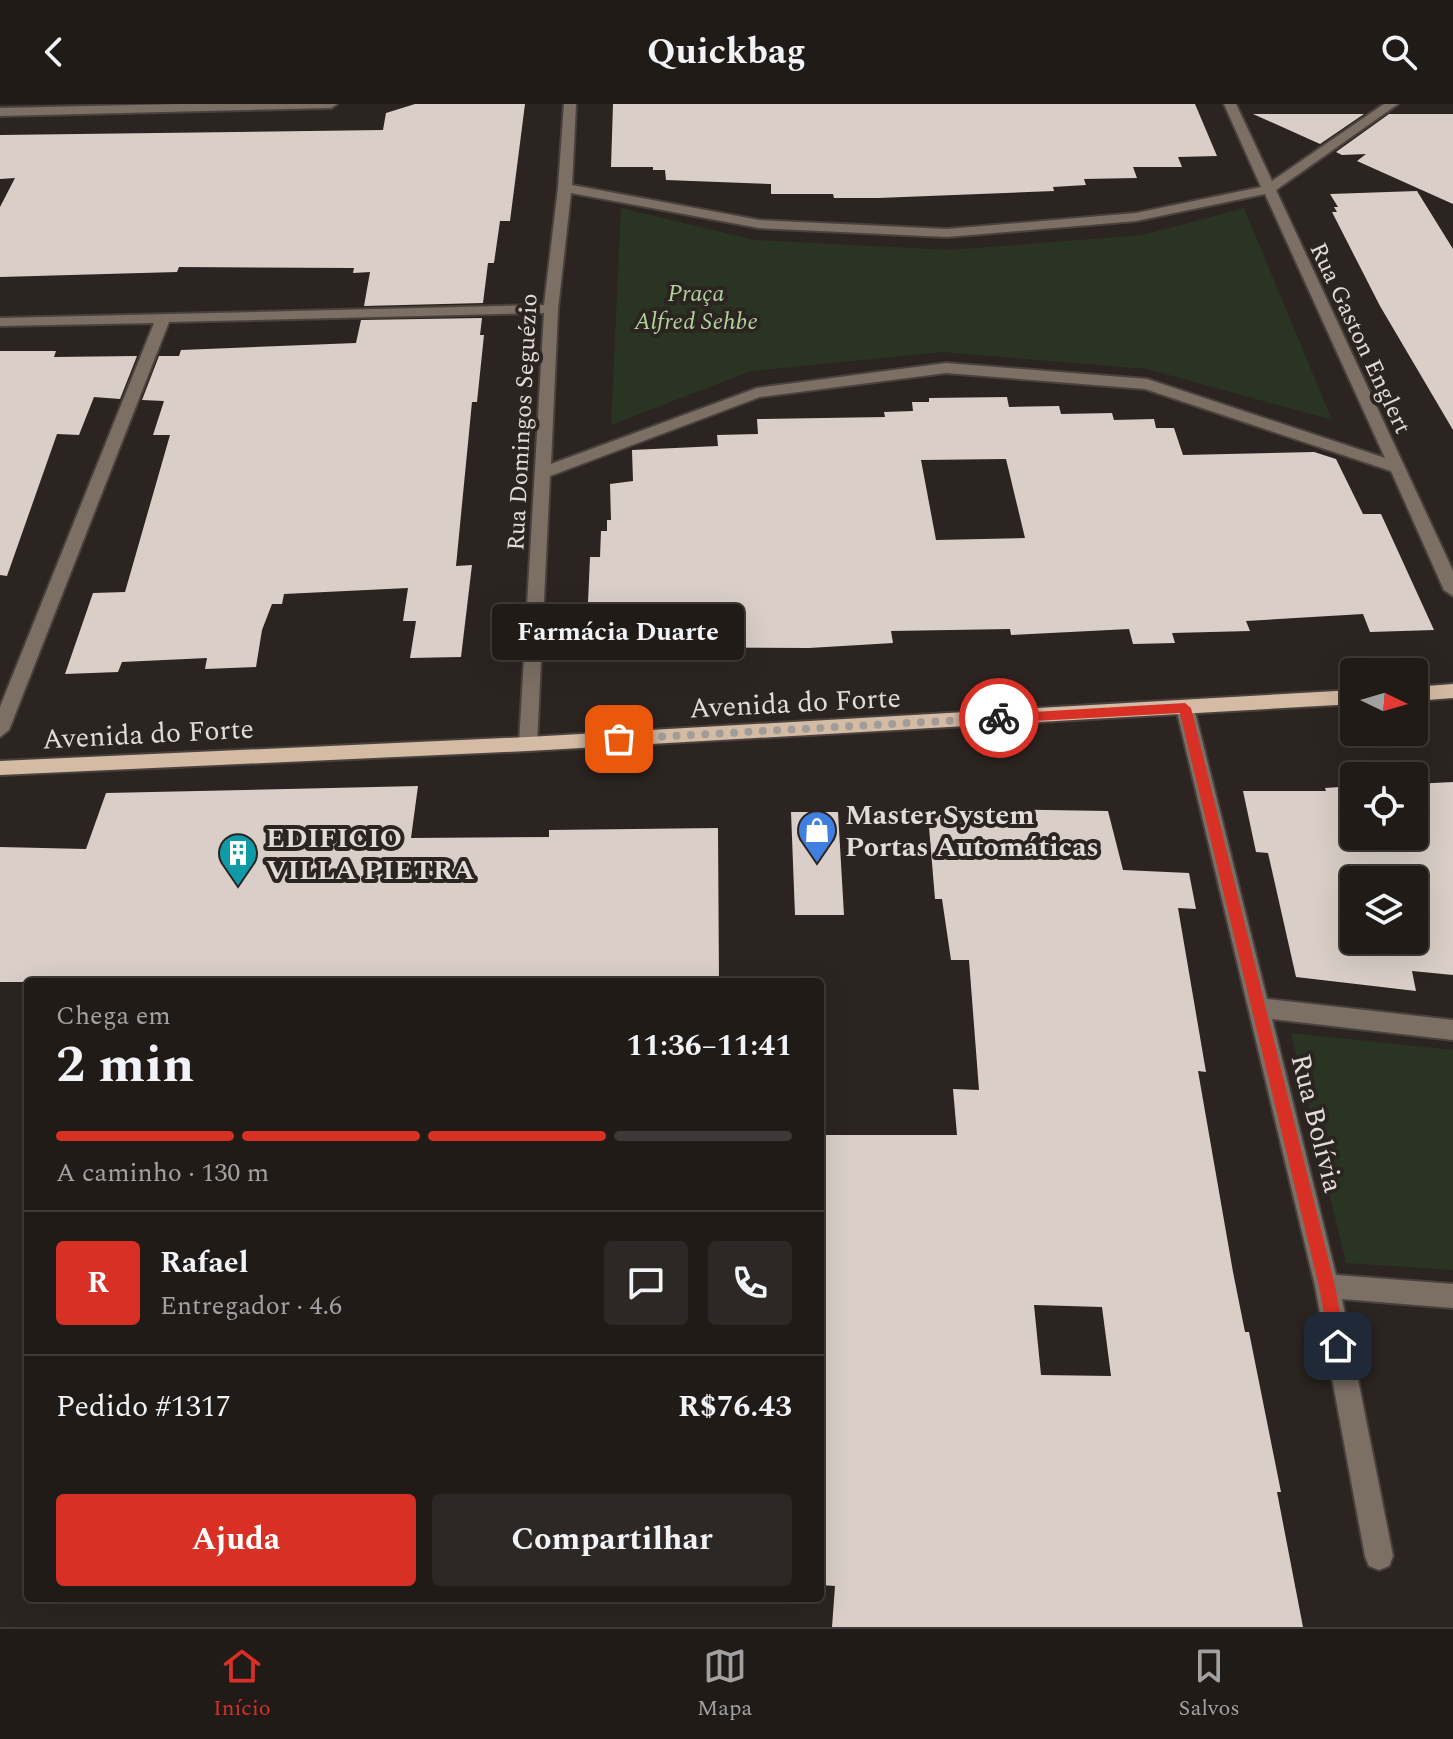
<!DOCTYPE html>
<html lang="pt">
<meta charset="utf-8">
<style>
body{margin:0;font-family:Spectral,serif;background:#2d2825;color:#f1f3f6;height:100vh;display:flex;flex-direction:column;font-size:30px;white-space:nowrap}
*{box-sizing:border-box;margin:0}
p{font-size:26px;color:#a2a1a2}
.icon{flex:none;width:44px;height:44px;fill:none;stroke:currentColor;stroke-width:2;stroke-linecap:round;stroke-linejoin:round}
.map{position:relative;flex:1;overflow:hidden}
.details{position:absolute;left:24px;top:874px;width:800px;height:624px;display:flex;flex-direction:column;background:#211b18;border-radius:8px;box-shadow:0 8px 32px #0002,0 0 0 2px #3e3937}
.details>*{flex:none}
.needle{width:52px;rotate:95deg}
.tools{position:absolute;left:1340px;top:554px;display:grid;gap:16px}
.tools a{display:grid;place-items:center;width:88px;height:88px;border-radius:8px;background:#211b18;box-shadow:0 8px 32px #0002,0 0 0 2px #3e3937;font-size:40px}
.pin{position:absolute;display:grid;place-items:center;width:68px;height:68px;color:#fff;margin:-34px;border-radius:16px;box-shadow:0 4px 12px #0006}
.courier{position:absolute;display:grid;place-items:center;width:80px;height:80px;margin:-40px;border:6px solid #d93025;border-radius:50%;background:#fff;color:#222;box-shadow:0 2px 10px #0007}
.bubble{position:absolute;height:56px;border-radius:8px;background:#211b18;box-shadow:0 8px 32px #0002,0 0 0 2px #3e3937;font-size:26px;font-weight:700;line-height:56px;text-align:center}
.head em{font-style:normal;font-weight:700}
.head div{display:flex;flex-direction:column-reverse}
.head{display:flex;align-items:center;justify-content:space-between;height:136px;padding:0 32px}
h1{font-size:52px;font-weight:700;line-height:60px}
.bar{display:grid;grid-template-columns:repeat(4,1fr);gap:12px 8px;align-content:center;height:96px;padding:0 32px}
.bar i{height:10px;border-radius:6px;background:#3e3937}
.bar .on{background:#d93025}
.bar p{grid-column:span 4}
.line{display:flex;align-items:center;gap:20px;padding:0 32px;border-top:2px solid #3e3937}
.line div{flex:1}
.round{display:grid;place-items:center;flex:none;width:84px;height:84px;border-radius:8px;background:#2d2825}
.primary-button{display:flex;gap:16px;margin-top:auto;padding:16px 32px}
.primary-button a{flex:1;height:92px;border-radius:8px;background:#d93025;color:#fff;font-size:32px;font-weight:700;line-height:92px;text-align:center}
.primary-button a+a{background:#2d2825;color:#f1f3f6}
header{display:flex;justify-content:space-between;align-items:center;height:104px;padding:0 32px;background:#211b18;font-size:36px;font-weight:700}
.menu{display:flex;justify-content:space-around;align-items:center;height:112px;border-top:2px solid #3e3937;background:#211b18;font-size:22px;color:#a2a1a2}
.menu a{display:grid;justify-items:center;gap:4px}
.menu .on{color:#d93025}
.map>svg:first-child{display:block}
.green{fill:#293522}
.building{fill:#d9cfc8;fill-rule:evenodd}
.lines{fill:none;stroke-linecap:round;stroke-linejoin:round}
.minor-casing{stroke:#49413e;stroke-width:4}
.major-casing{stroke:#49413e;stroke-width:4}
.minor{fill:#7c7065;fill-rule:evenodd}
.major{fill:#d4bba3;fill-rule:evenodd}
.route{fill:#d93025}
.done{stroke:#a29c98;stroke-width:8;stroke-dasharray:0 14.4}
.labels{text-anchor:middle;stroke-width:8;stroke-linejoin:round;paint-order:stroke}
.far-park-label{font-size:24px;font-style:italic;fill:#b2d39d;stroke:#2c2420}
.far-street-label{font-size:24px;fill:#e2dcd9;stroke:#2c2420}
.street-label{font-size:28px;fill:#e2dcd9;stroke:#2c2420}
.poi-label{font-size:28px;font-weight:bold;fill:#e2dcd9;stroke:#2c2420;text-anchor:start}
</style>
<header><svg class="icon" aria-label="back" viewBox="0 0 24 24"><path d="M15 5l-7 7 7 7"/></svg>Quickbag<svg class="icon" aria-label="search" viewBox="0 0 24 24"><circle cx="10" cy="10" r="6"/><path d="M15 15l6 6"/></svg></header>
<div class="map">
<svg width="1453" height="1523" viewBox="0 0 1453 1523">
<rect width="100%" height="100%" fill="#2c2420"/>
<path class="green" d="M621,104L755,136L950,146L1143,131L1244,104L1332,316L1147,265L942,248L751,267L611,321Z
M1291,929L1453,946V1166L1346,1159Z"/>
<path class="building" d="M415,0H525L510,117H500L494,159H488L483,199L364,202L370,168L353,169L354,164L179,163L177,168L0,173V103L15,74L0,75V31L383,26L386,9Z
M613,0H1195L1217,52L1178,53L1182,63H1133L1137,74L1084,75L1086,81L1053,83L1054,87L878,94H834L833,90H771V80L666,76L665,66H653V63H611Z
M1253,10H1364L1320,40Z
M1389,10H1453V100L1357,57L1366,50L1342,51L1336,48Z
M1417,87L1453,145V326L1380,202L1332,108H1337L1334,103H1338L1330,90Z
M482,214L480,231H484L477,298H472L456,462L472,461L461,553L410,554L416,517H403L408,484L284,490L282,500H272L262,526L256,563L205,565L207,554L122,558L118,568L65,570L93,489L125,488L170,331H153L164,297L142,296L159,252H179L181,246L356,239L361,216Z
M0,247H56L54,253L137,252L120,295L94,293L79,331L57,330L7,472L0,471Z
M1007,293L1009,303L1059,302L1061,310L1112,309L1114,316L1154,315L1156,324H1174L1183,351L1314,348L1336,355L1363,410H1381L1434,526L1370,528L1363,510L1246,517L1250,527L1172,529L1175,539L1133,540L1129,525L1011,531L1010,525L891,527L893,539L809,544L586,543L590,453H600L601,427H607V416H611L610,380L633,377L632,346L718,342L717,331L758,330L757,315L885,313L884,308L913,307L912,298H929V294ZM1006,355L1025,434L936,436L921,356Z
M1453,678V871L1412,867L1416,887L1296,873L1268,749L1256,748L1243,687H1326L1325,684L1354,682V732H1414V680ZM1354,776H1414V836H1354Z
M418,682L411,734L549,733V726L718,724L719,878H0V743L86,745L106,689Z
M993,705L1108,707L1123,766L1189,769L1196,805L1178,804L1206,968L1198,967L1233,1168L1245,1228H1249L1281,1388H1277L1303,1523H832L835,1482L820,1481V1031H957L953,985L979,986L969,856H951L942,795H935L928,711H994ZM1034,1201L1102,1203L1111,1272L1041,1271Z
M791,708H838L844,811H795Z"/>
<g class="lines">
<defs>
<path id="minor" d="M179,0H337L331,4L0,12V4Z
M564,0H576L572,81L759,116L947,125L1136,109L1261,83L1224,0H1236L1272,77L1384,0H1398L1276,86L1453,467V492L1444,486L1391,367L1145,285L946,269L760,293L550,372L537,640L528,647L519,640L544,209L169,218L9,626L0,633V603L154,219L0,222V214L544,201L558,84ZM571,89L759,124L947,133L1136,117L1265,90L1385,354L1147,275L946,259L757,284L551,360L558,205Z
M1185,597L1194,604L1267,895L1453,916V936L1272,915L1336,1171L1453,1180V1204L1342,1195L1393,1452L1389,1462L1379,1466L1369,1462L1365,1452L1315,1182L1176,604Z"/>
<path id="major" d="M1453,580V594L1414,597V583Z
M1354,586V600L528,647L0,671V657L528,633Z"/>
</defs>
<use href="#minor" class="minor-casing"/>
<use href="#major" class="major-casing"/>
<use href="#minor" class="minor"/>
<use href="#major" class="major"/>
</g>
<path class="route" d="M1185,599L1191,604L1335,1182L1346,1242L1338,1250L1330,1242L1319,1182L1180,609L999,619L993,614L999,610Z"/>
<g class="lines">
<path class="done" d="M619,635L999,614"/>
</g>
<defs>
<symbol id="shop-pin" viewBox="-11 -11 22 30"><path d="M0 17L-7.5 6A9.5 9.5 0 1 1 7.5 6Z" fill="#3f7fe0" stroke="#2c2420"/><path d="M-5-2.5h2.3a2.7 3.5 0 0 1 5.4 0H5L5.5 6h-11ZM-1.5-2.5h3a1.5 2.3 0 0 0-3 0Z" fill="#fff"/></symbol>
<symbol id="building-pin" viewBox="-11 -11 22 30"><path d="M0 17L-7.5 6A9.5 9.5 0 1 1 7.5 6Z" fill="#0f9aa8" stroke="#2c2420"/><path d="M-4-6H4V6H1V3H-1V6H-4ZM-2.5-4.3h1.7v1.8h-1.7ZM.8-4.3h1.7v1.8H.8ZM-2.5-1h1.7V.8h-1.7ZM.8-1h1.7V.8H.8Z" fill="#fff"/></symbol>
</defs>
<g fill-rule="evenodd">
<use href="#shop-pin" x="795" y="704" width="44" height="60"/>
<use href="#building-pin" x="216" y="727" width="44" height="60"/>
</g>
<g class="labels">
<g class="far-park-label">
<text x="696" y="197">Praça<tspan x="696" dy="28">Alfred Sehbe</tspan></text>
</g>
<g class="far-street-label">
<text transform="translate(1361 234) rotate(65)" y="8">Rua Gaston Englert</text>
<text transform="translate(522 318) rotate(-87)" y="8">Rua Domingos Seguézio</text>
</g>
<g class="street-label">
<text transform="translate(795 598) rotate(-3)" y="10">Avenida do Forte</text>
<text transform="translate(148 629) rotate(-3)" y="10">Avenida do Forte</text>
<text transform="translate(1318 1019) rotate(76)" y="10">Rua Bolívia</text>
</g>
<g class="poi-label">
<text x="845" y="720">Master System<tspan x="845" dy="32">Portas Automáticas</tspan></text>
<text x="266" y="743">EDIFICIO<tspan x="266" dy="32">VILLA PIETRA</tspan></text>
</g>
</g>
</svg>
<div class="tools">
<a><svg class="needle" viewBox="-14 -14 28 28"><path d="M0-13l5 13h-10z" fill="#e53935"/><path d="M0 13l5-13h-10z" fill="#a2a1a2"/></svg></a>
<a><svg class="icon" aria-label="locate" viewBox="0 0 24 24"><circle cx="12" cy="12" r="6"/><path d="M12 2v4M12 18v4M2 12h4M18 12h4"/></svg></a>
<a><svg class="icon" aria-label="layers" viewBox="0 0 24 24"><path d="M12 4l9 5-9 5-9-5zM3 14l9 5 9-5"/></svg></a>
</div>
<div class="pin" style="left:619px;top:635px;background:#ea580c"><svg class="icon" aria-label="bag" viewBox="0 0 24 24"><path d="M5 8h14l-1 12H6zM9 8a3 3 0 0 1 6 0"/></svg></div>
<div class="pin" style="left:1338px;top:1242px;background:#1f2937"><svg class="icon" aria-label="home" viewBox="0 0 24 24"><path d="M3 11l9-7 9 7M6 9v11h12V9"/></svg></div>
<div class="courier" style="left:999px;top:614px"><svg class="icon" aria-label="bike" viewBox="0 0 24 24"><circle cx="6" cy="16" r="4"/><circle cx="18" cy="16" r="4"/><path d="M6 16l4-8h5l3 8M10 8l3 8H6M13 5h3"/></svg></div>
<div class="bubble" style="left:492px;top:500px;width:252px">Farmácia Duarte</div>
<section class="details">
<div class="head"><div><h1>2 min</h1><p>Chega em</p></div><em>11:36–11:41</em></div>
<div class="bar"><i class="on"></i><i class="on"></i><i class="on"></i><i></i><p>A caminho · 130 m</p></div>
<div class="line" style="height:144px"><b class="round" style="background:#d93025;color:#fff">R</b><div><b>Rafael</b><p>Entregador · 4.6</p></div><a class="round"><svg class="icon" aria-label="chat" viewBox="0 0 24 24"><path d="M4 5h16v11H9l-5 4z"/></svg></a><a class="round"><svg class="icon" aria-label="phone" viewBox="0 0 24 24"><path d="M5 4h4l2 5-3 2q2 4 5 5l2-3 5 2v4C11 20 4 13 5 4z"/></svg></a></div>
<div class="line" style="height:104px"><div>Pedido #1317</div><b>R$76.43</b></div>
<div class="primary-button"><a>Ajuda</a><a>Compartilhar</a></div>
</section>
</div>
<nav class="menu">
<a class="on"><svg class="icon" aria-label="home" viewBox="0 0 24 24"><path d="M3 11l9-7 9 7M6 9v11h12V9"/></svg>Início</a>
<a><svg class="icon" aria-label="map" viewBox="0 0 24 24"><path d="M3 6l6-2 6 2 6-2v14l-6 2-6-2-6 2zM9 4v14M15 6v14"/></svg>Mapa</a>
<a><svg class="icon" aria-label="saved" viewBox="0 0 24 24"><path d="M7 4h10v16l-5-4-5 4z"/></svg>Salvos</a>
</nav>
